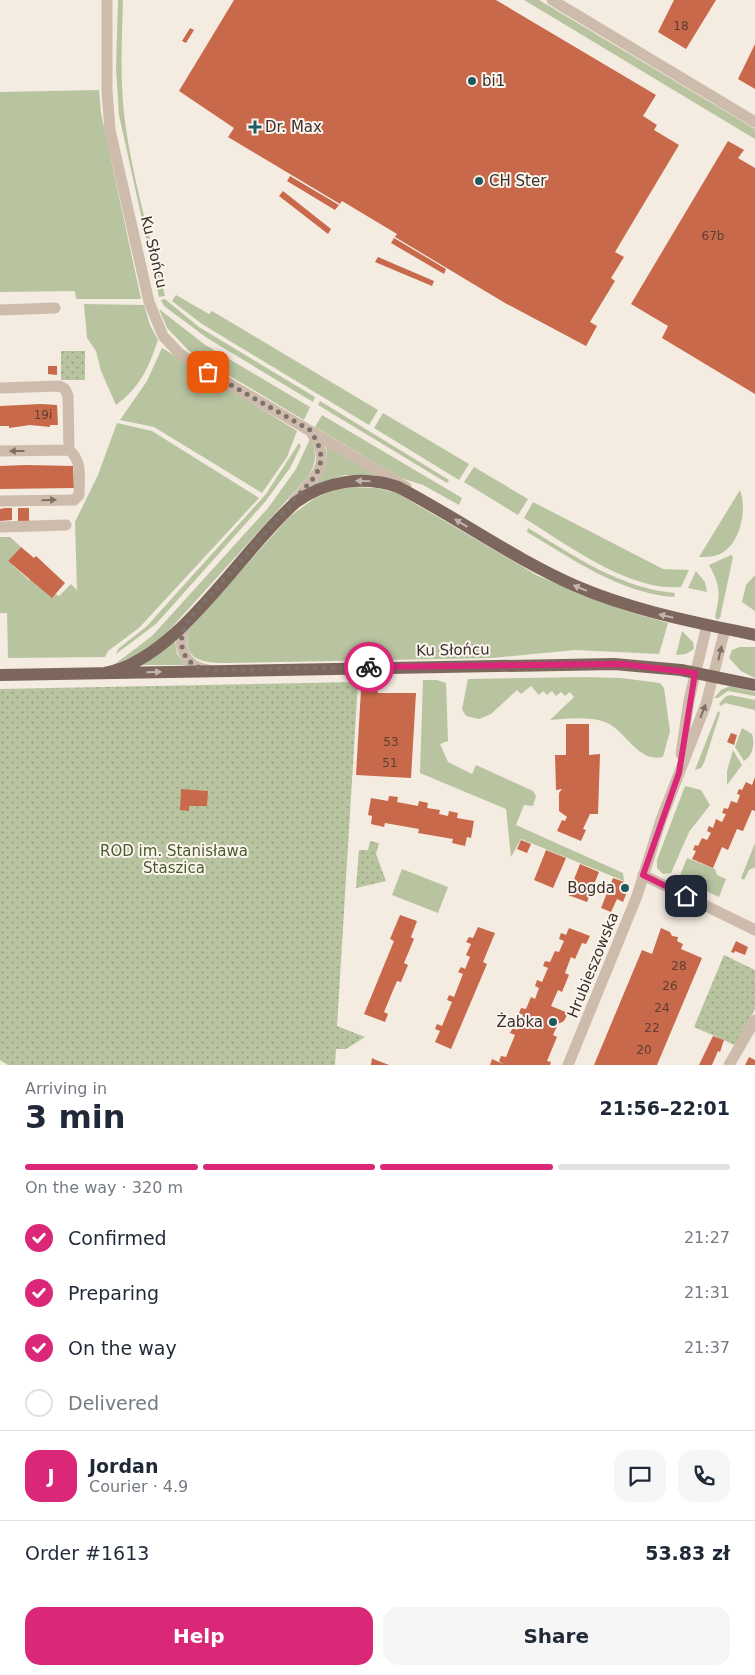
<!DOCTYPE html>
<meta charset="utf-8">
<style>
body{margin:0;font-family:"DejaVu Sans",sans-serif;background:#f6f6f7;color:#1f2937;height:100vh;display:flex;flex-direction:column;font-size:19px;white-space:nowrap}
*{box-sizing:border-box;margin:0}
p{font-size:16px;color:#747a83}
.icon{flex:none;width:28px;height:28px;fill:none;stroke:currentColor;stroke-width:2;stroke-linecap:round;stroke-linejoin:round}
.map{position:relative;height:1065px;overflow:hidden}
.drawer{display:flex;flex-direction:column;background:#fff;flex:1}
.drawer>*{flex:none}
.pin{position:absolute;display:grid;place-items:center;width:42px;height:42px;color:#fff;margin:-21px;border-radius:10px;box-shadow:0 2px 8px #0006}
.courier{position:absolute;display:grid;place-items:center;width:50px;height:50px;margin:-25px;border:4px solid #db2777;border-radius:50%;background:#fff;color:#222;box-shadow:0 1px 6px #0007}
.head em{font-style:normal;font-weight:700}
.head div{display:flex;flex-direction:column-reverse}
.head{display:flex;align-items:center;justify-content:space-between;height:85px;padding:0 25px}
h1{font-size:32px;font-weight:700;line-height:38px}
.bar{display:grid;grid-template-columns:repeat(4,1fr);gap:8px 5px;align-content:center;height:60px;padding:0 25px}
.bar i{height:6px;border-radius:4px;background:#e0e1e3}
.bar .on{background:#db2777}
.bar p{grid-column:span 4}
.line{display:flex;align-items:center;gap:12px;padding:0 25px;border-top:1px solid #e0e1e3}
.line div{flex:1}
.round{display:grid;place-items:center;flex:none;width:52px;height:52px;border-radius:15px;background:#f6f6f7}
ol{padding:0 25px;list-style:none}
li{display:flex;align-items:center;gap:15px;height:55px}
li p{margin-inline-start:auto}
li .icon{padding:5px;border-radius:50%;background:#db2777;color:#fff;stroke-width:4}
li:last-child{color:#747a83}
li i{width:28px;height:28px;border:2px solid #e0e1e3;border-radius:50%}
.button{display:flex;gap:10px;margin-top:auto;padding:10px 25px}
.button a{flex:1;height:58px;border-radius:15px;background:#db2777;color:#fff;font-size:20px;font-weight:700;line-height:58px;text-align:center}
.button a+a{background:#f6f6f7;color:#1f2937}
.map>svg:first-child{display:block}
.grass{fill:#b8c4a0}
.park{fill:url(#park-dots)}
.building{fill:#c8694b}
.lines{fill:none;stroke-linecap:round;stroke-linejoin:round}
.minor{stroke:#cdbbac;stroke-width:11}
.major{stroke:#7d675c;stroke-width:12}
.oneway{fill:#7d6f65}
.oneway2{fill:#c2b5ac}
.done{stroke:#7c716b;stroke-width:5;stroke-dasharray:0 9}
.route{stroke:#db2777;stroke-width:6}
.poi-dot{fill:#1f5a5e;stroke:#fbf5ee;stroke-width:2}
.labels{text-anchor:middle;stroke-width:4;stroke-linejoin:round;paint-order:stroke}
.number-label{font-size:12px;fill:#5e3e33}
.poi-label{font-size:15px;fill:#3b302b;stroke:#fbf5ee;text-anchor:start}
.street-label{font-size:15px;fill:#3b302b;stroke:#fbf5ee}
.park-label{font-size:15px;fill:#4a5a2e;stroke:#fbf5ee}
</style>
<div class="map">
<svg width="755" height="1065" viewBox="0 0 755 1065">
<defs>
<pattern id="park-dots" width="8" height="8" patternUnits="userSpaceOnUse" patternTransform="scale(1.25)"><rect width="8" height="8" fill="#b8c4a0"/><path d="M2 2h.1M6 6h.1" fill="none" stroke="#97a083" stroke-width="1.8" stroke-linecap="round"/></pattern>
</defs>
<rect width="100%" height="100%" fill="#f4ebe1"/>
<path class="grass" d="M118,0H123C122,38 120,76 124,114C131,174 150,237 165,296L159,297L119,115L116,68Z
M524,0H539L755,129V139Z
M99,90L101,113L141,299H76L75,291L0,292V92Z
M176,295L209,314L212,311L378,410L369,425L202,324L172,301Z
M165,299L199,327L315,397L313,402L207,338L164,306L161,300Z
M84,304L144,305L150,325L158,340C148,369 141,386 116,405L101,371L96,351L87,338Z
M159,309L204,344L310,407L304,420L191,353L167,328Z
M162,348L297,431L287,457L262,493L154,427L120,420L147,381Z
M320,401L449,480L447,483L318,405Z
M383,413L469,464L459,480L374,428Z
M322,415L462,498L459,505L423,485L401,478L315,427Z
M117,423L152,431L259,498L139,628L108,651L105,657L8,658L7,613H0V537H10L21,547L8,561L29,580L31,579L59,596L71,584L77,590L75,522L98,475Z
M310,439C318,453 316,465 307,478L164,636L146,651L115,664L152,636L268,508L296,469Z
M299,443L301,446L290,468L265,502L156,624L116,654L118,649L147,626L266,494Z
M325,444L376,475H345L316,484C325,471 330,460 325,444Z
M474,467L528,499L518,515L464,482Z
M353,487L376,488L397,493L538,576L623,610L668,623L659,654L575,650L492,658L227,663C202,663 181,660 189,629L290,516L315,498L332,491Z
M740,490C747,509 741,542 722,553C715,557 707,557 699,557Z
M533,502L663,569L689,570L681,587C630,592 566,544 524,518Z
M528,528C575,556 619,588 675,593L674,597C619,593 573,559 527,532Z
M731,555L733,557L720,618L717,620L715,617C720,594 721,586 709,565Z
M696,571L705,582L707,592L688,588Z
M755,575V611L742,602L746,585Z
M682,631L693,642L694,649L686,654L676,655Z
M175,639L177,654L185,665H140Z
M740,647H755V678L741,671L729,658L732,650Z
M586,677L621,678L660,683L664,688L670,731L663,757C637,763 625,729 605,722C589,716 567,719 550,720L574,697L570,692L565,696L561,692L556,696L552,691L547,695L543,691L539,695L531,686L521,694L517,690L491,714L479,719L466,716L462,709L468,679Z
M423,680H437L446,683L448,741L440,744L448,762L472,774L476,765L533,791L536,796L533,806L524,805L516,825L623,873L624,881L521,839L511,857L506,809L420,773Z
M730,686L755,692V696L728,691L718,698H714L721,690Z
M730,695L755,700V710L725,703L721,706L719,704L725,697Z
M718,711L720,713L704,763L701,768L695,770Z
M742,728L752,734C755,743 753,756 744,761L735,747Z
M733,750L742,765L727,785V771Z
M685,786L701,790L710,805L689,832L671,873L663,874L657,868V860Z
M755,843V867L749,870L744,880L741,878Z
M687,858L715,869L717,875L726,879L719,897L679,878Z
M402,869L448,887L438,913L392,895Z"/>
<path class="park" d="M61,351H85V380H61Z
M358,682L337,1026L365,1037L346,1049H336L335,1065H8L0,1060V689Z
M370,841L379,843L376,854L386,881L356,888L359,850H368Z
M724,955L755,970V1009L735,1045L694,1027Z"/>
<path class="building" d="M234,0H496L656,95L643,116L657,125L654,130L679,145L615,252L624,257L611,278L615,281L590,322L597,326L586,346L505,303L395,237L397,234L342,201L340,204L228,137L234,128L179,91Z
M674,0H716L686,49L658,32Z
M190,28L194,30L186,43L182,41Z
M755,44V89L738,79Z
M728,141L744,150L738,158L755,168V394L662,338L668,326L631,304Z
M290,176L295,179L339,205L335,210L287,181Z
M283,191L331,229L328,234L279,196Z
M394,238L446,269L444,274L391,243Z
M378,257L434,281L432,286L375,262Z
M48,366H57V375L48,374Z
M41,404L57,405L58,425H50V427L30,425L9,428V426H0V406Z
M26,465L73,466L74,488L0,489V466Z
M5,508H12V520L0,521V509Z
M18,508H29V521H18Z
M21,547L34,558L36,556L65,583L52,598L8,561Z
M361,690L378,691V693H416L411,778L356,775Z
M566,724H589V755L600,754L598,814H590L583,829L586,830L581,841L557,831L562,820L565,821L567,817L559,811V793L562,789L556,790L555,755H566Z
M731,733L737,735L734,745L727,742Z
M755,777V811L752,810L743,831L737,829L728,850L722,847L713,868L692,859L696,851L693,850L695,845L698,846L702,838L707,840L711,833L707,831L709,826L713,828L716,819L722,822L726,814L722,813L724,808L728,809L731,801L737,803L740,795L737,794L739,789L742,790L746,782L752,785Z
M181,789L208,791L207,806H189V811L180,810Z
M389,796L398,797L397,802L418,806L419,801L428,803L427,808L440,810L439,814L448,816L449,811L458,813L457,818L474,821L471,838L467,837L465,846L452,843L453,839L418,833L419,829L385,823L384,827L371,824L372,816L368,815L371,798L388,801Z
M521,840L531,844L527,853L517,849Z
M546,850L566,858L553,888L534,880Z
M580,864L599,872L587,902L568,895Z
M613,878L630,884L623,902L617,899L611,912L601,908Z
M400,915L417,921L411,937L414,939L404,963L408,965L401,982L397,981L384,1012L388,1014L385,1022L364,1014L394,941L390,939Z
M478,927L495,933L483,962L487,964L451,1049L435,1042L440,1031L435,1029L437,1024L442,1026L452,1002L447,1000L449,995L454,997L463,974L458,972L461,967L465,969L470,957L466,955L471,944L466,942L469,937L473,938Z
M569,928L590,936L586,944L582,943L575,959L571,957L565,973L569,975L562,992L558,990L551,1006L568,1013L564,1021L558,1024L553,1035L557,1037L547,1061L551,1062L550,1065H490L492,1059L503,1064L499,1061L501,1056L506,1057L515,1035L510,1033L513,1027L517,1030L523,1015L519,1013L521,1008L526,1009L531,997L535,999L539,988L535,986L537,980L542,982L548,968L543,966L545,961L550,962L555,951L559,952L564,941L559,939L561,933L566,935Z
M661,928L670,932L672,936L678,937L677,941L683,944L681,949L702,958L657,1065H594L642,950L652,954Z
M736,941L748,947L745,955L735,951L734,953L731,952Z
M713,1036L724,1040L720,1052L718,1051L712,1065H699Z
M749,1057L755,1060V1065H745Z
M372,1058L376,1060L389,1065H371Z"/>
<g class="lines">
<path class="minor" d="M107,0V91L110,130L149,302L163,336L180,354L194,363L406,487
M552,0L755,122
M0,310L55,308
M0,388L59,386L65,389L68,396L69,450
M0,451L69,450C83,461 79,479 79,495L74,500L0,501
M294,501C314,479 334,463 312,434
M0,527L66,525
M187,623C175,643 183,667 208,670
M681,754L689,700L707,625
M643,875L755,930
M568,1065L637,896L661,820L706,704L725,629
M729,1065L755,1020"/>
<path class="major" d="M105,673C179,659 240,551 296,502C326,481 363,475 398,487C458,518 514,559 576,586C634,611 694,622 755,635
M0,675L614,664L681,670L755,685"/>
</g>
<defs><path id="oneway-solid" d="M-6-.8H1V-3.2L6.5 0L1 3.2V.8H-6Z" transform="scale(1.25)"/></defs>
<g class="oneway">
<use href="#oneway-solid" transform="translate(17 451) rotate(180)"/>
<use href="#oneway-solid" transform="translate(49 500) rotate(-1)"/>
<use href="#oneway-solid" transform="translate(720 653) rotate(-77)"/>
<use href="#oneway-solid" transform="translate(703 711) rotate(-69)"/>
</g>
<g class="oneway2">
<use href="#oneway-solid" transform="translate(363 481) rotate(-179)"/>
<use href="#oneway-solid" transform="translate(461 523) rotate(-149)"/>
<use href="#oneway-solid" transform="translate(580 588) rotate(-157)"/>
<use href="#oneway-solid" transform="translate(666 616) rotate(-167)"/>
<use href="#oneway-solid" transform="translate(154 672) rotate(-1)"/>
</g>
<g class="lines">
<path class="done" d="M208,372L310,430C322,448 326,462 312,480L189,619C174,641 182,668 211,670L369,667"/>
<path class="route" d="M369,667L622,664L695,673L679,773L643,875L686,896"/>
</g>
<g class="poi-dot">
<circle cx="472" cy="81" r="5"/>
<path d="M252.5 119.5h5v5h5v5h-5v5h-5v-5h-5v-5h5z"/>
<circle cx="479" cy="181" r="5"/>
<circle cx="625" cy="888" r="5"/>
<circle cx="553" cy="1022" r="5"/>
</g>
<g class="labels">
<g class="number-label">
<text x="681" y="30">18</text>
<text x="713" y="240">67b</text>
<text x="43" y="419">19i</text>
<text x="391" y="746">53</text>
<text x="390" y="767">51</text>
<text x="679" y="970">28</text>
<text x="670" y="990">26</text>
<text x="662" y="1012">24</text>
<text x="652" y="1032">22</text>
<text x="644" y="1054">20</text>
</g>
<g class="poi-label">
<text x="482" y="86">bi1</text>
<text x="265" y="132">Dr. Max</text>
<text x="489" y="186">CH Ster</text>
<text x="615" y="893" text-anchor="end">Bogda</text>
<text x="543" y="1027" text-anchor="end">Żabka</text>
</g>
<g class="street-label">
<text transform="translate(154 252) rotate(77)" y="5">Ku Słońcu</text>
<text transform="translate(453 650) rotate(-1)" y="5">Ku Słońcu</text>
<text transform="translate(593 965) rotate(-68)" y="5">Hrubieszowska</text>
</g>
<g class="park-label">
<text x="174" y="856">ROD im. Stanisława<tspan x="174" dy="17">Staszica</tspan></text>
</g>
</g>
</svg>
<div class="pin" style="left:208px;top:372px;background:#ea580c"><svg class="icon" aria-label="bag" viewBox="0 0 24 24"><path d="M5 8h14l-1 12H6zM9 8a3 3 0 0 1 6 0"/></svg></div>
<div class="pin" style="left:686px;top:896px;background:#1f2937"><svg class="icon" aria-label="home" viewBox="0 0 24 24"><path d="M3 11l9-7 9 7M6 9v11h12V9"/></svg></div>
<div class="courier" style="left:369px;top:667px"><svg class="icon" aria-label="bike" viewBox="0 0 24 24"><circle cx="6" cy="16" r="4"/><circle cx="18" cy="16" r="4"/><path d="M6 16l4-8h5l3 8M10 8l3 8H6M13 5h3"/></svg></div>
</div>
<section class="drawer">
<div class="head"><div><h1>3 min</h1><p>Arriving in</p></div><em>21:56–22:01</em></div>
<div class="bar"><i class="on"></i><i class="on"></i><i class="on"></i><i></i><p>On the way · 320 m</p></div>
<ol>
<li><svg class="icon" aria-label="check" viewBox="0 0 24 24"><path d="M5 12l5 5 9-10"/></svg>Confirmed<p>21:27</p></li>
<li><svg class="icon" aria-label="check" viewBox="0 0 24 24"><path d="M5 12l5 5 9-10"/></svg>Preparing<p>21:31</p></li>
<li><svg class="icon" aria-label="check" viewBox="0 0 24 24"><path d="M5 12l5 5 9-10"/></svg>On the way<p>21:37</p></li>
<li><i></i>Delivered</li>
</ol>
<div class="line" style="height:90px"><b class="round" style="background:#db2777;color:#fff">J</b><div><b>Jordan</b><p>Courier · 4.9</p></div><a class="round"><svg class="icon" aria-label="chat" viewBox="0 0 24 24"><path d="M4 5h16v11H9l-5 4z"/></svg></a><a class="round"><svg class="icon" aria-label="phone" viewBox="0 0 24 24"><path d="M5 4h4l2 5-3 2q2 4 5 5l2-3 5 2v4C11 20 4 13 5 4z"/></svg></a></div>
<div class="line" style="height:65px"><div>Order #1613</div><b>53.83 zł</b></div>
<div class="button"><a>Help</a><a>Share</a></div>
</section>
